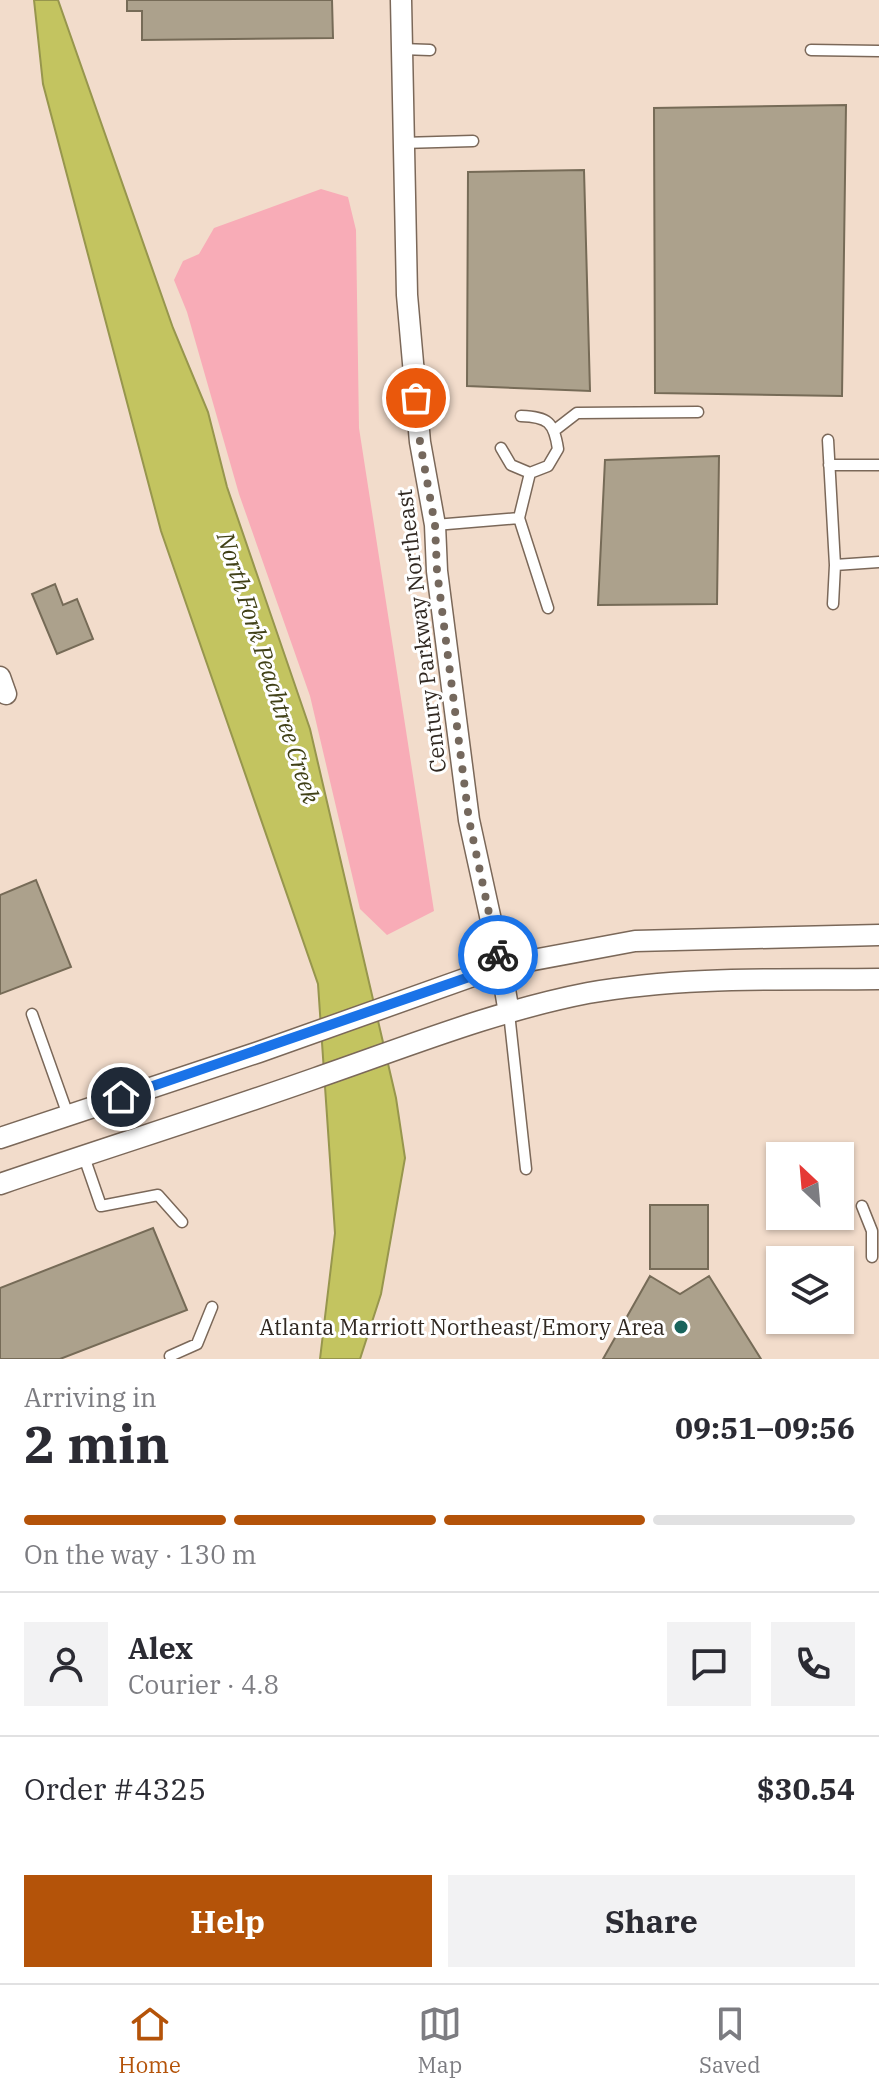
<!DOCTYPE html>
<meta charset="utf-8">
<style>
body{margin:0;font-family:"IBM Plex Serif",serif;background:#f2f2f3;color:#2b2b33;height:100vh;display:flex;flex-direction:column;font-size:30px;white-space:nowrap}
*{box-sizing:border-box;margin:0}
p{font-size:26px;color:#7c7c81}
.icon{flex:none;width:44px;height:44px;fill:none;stroke:currentColor;stroke-width:2;stroke-linecap:round;stroke-linejoin:round}
.map{position:relative;height:1359px;overflow:hidden}
.sheet{display:flex;flex-direction:column;background:#fff;flex:1}
.sheet>*{flex:none}
.needle{width:52px;rotate:334deg}
.buttons{position:absolute;left:766px;top:1142px;display:grid;gap:16px}
.buttons a{display:grid;place-items:center;width:88px;height:88px;border-radius:0px;background:#fff;box-shadow:0 2px 6px #0004;font-size:40px}
.pin{position:absolute;display:grid;place-items:center;width:68px;height:68px;color:#fff;margin:-34px;border:4px solid #fff;border-radius:50%;box-shadow:0 2px 8px #0007}
.courier{position:absolute;display:grid;place-items:center;width:80px;height:80px;margin:-40px;border:6px solid #1a73e8;border-radius:50%;background:#fff;color:#222;box-shadow:0 2px 10px #0007}
.headline em{font-style:normal;font-weight:800}
.headline div{display:flex;flex-direction:column-reverse}
.headline{display:flex;align-items:center;justify-content:space-between;height:136px;padding:0 24px}
h1{font-size:52px;font-weight:800;line-height:60px}
.bar{display:grid;grid-template-columns:repeat(4,1fr);gap:12px 8px;align-content:center;height:96px;padding:0 24px}
.bar i{height:10px;border-radius:6px;background:#e1e1e2}
.bar .current{background:#b45309}
.bar p{grid-column:span 4}
.line{display:flex;align-items:center;gap:20px;padding:0 24px;border-top:2px solid #e1e1e2}
.line div{flex:1}
.round{display:grid;place-items:center;flex:none;width:84px;height:84px;border-radius:0px;background:#f2f2f3}
.primary-button{display:flex;gap:16px;margin-top:auto;padding:16px 24px}
.primary-button a{flex:1;height:92px;border-radius:0px;background:#b45309;color:#fff;font-size:32px;font-weight:800;line-height:92px;text-align:center}
.primary-button a+a{background:#f2f2f3;color:#2b2b33}
.menu{display:flex;justify-content:space-around;align-items:center;height:112px;border-top:2px solid #e1e1e2;background:#fff;font-size:22px;color:#7c7c81}
.menu a{display:grid;justify-items:center;gap:4px}
.menu .current{color:#b45309}
.map>svg:first-child{display:block}
.green{fill:#f8acb7}
.water{fill:#c3c460;stroke:#97964d;stroke-width:2}
.building{fill:#aca18c;stroke:#766b57;stroke-width:2}
.lines{fill:none;stroke-linecap:round;stroke-linejoin:round}
.lane-casing{stroke:#7b6859;stroke-width:13}
.street-casing{stroke:#7b6859;stroke-width:23}
.lane{stroke:#fff;stroke-width:10}
.street{stroke:#fff;stroke-width:20}
.done{stroke:#75685d;stroke-width:8;stroke-dasharray:0 14.4}
.route{stroke:#1a73e8;stroke-width:10}
.poi-dot{fill:#19645c;stroke:#fff;stroke-width:3}
.labels{text-anchor:middle;stroke-width:6;stroke-linejoin:round;paint-order:stroke}
.street-label{font-size:22px;fill:#312922;stroke:#fff}
.poi-label{font-size:22px;fill:#312922;stroke:#fff;text-anchor:end}
.water-label{font-size:24px;font-style:italic;fill:#404016;stroke:#fff}
</style>
<div class="map">
<svg width="879" height="1359" viewBox="0 0 879 1359">
<rect width="100%" height="100%" fill="#f2dccb"/>
<path class="green" d="M321,189L348,197L356,230L359,428L434,911L387,935L360,909L310,696L239,494L187,312L174,280L183,261L199,254L214,228Z"/>
<path class="water" d="M34,0H58L173,328L208,412L227,487L310,729L396,1098L405,1158L381,1294L360,1359H320L335,1233L318,984L161,531L43,84Z"/>
<path class="building" d="M127,0H332L333,38L142,40V11H127Z
M846,105L842,396L655,393L654,108Z
M584,170L590,391L467,386L468,172Z
M719,456L717,604L598,605L605,460Z
M55,584L63,605L77,599L93,639L57,654L32,594Z
M36,880L71,967L0,994V895Z
M650,1205H708V1269H650Z
M153,1228L187,1310L60,1359H0V1288Z
M650,1276L680,1294L709,1276L761,1359H603Z"/>
<g class="lines">
<defs>
<path id="lane" d="M401,49L430,50
M811,50L879,51
M402,143L473,141
M555,430L577,413L698,412
M828,440L835,565L833,604
M501,448L511,465L530,473L548,466L558,449C554,422 548,417 521,416
M829,465H879
M519,518L548,608
M435,525L519,518L530,473
M835,565L879,562
M509,1013L526,1169
M32,1014L68,1115
M83,1154L101,1206L158,1195L182,1222
M862,1206L872,1231V1257
M170,1356L197,1344L212,1307"/>
<path id="street" d="M401,0L407,295L420,442L435,525L437,571L469,820L501,966L509,1013
M0,677L6,694
M0,1138L259,1052L501,966L635,941L879,935
M0,1184C105,1148 211,1115 316,1078C406,1047 495,1011 588,993C684,976 783,980 879,979"/>
</defs>
<use href="#lane" class="lane-casing"/>
<use href="#street" class="street-casing"/>
<use href="#lane" class="lane"/>
<use href="#street" class="street"/>
</g>
<g class="lines">
<path class="done" d="M416,398L420,442L435,525L437,571L469,820L498,955"/>
<path class="route" d="M121,1097L501,966L498,955"/>
</g>
<circle class="poi-dot" cx="681" cy="1327" r="8"/>
<g class="labels">
<g class="street-label">
<text transform="translate(421 631) rotate(-97)" y="8">Century Parkway Northeast</text>
</g>
<g class="poi-label">
<text x="665" y="1335">Atlanta Marriott Northeast/Emory Area</text>
</g>
<g class="water-label">
<text transform="translate(268 668) rotate(72)" y="8">North Fork Peachtree Creek</text>
</g>
</g>
</svg>
<div class="buttons">
<a><svg class="needle" viewBox="-14 -14 28 28"><path d="M0-13l5 13h-10z" fill="#e53935"/><path d="M0 13l5-13h-10z" fill="#7c7c81"/></svg></a>
<a><svg class="icon" aria-label="layers" viewBox="0 0 24 24"><path d="M12 4l9 5-9 5-9-5zM3 14l9 5 9-5"/></svg></a>
</div>
<div class="pin" style="left:416px;top:398px;background:#ea580c"><svg class="icon" aria-label="bag" viewBox="0 0 24 24"><path d="M5 8h14l-1 12H6zM9 8a3 3 0 0 1 6 0"/></svg></div>
<div class="pin" style="left:121px;top:1097px;background:#1f2937"><svg class="icon" aria-label="home" viewBox="0 0 24 24"><path d="M3 11l9-7 9 7M6 9v11h12V9"/></svg></div>
<div class="courier" style="left:498px;top:955px"><svg class="icon" aria-label="bike" viewBox="0 0 24 24"><circle cx="6" cy="16" r="4"/><circle cx="18" cy="16" r="4"/><path d="M6 16l4-8h5l3 8M10 8l3 8H6M13 5h3"/></svg></div>
</div>
<section class="sheet">
<div class="headline"><div><h1>2 min</h1><p>Arriving in</p></div><em>09:51–09:56</em></div>
<div class="bar"><i class="current"></i><i class="current"></i><i class="current"></i><i></i><p>On the way · 130 m</p></div>
<div class="line" style="height:144px"><a class="round"><svg class="icon" aria-label="person" viewBox="0 0 24 24"><circle cx="12" cy="8" r="4"/><path d="M4 21q1-7 8-7t8 7"/></svg></a><div><b>Alex</b><p>Courier · 4.8</p></div><a class="round"><svg class="icon" aria-label="chat" viewBox="0 0 24 24"><path d="M4 5h16v11H9l-5 4z"/></svg></a><a class="round"><svg class="icon" aria-label="phone" viewBox="0 0 24 24"><path d="M5 4h4l2 5-3 2q2 4 5 5l2-3 5 2v4C11 20 4 13 5 4z"/></svg></a></div>
<div class="line" style="height:104px"><div>Order #4325</div><b>$30.54</b></div>
<div class="primary-button"><a>Help</a><a>Share</a></div>
</section>
<nav class="menu">
<a class="current"><svg class="icon" aria-label="home" viewBox="0 0 24 24"><path d="M3 11l9-7 9 7M6 9v11h12V9"/></svg>Home</a>
<a><svg class="icon" aria-label="map" viewBox="0 0 24 24"><path d="M3 6l6-2 6 2 6-2v14l-6 2-6-2-6 2zM9 4v14M15 6v14"/></svg>Map</a>
<a><svg class="icon" aria-label="saved" viewBox="0 0 24 24"><path d="M7 4h10v16l-5-4-5 4z"/></svg>Saved</a>
</nav>
